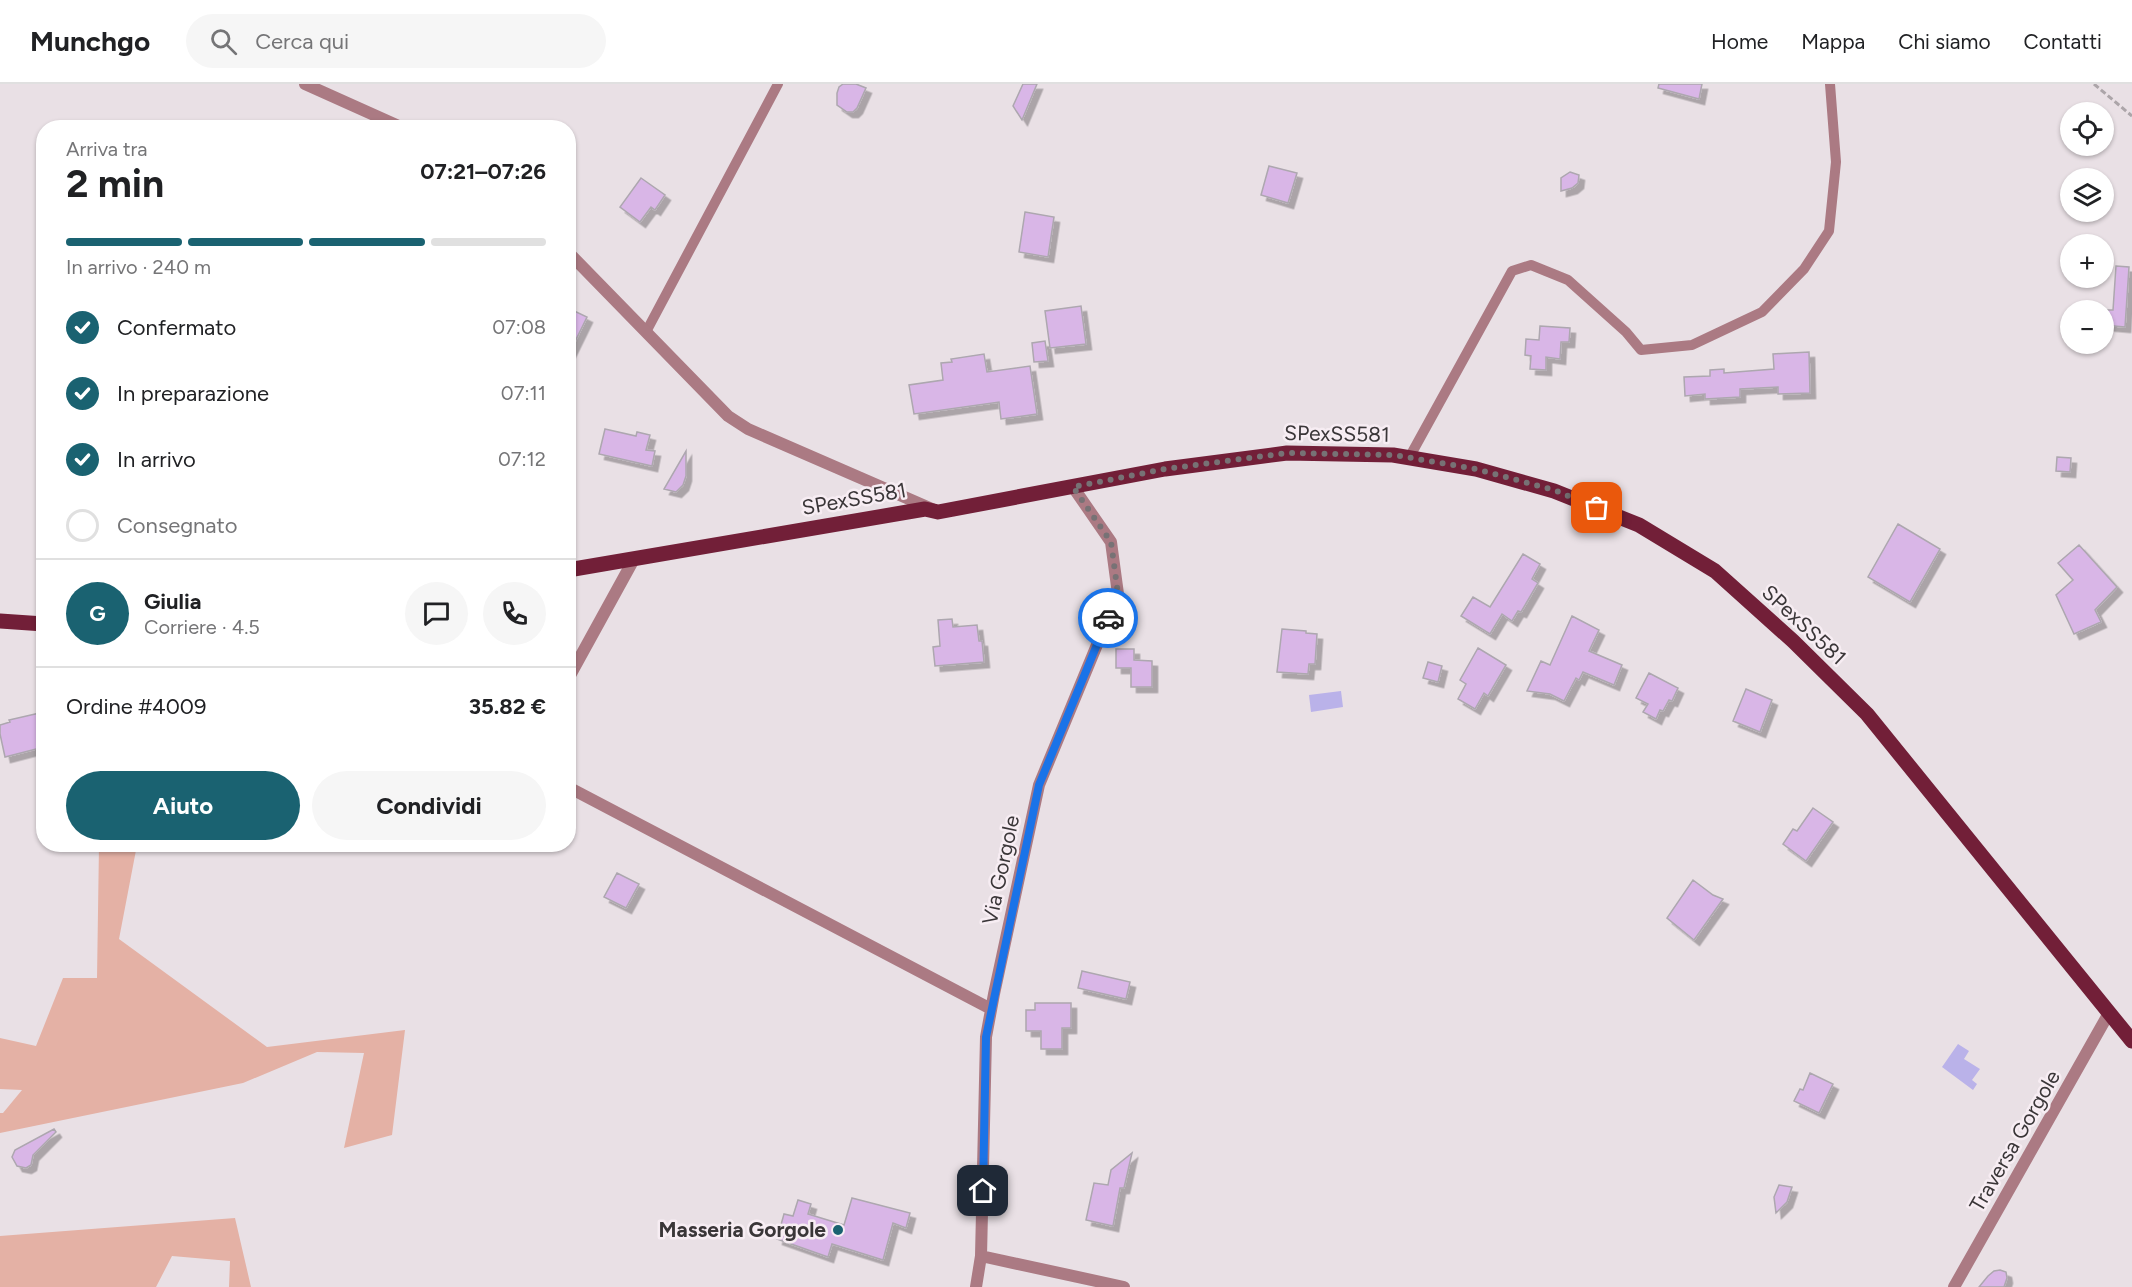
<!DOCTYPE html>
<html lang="it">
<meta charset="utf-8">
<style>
body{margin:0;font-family:Figtree,sans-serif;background:#f6f6f6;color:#202124;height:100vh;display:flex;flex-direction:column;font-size:22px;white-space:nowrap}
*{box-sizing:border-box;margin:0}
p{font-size:20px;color:#757577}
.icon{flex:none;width:33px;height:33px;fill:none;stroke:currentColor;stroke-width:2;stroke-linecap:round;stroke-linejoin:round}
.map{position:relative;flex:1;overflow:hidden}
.panel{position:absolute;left:36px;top:36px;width:540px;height:732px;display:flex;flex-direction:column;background:#fff;border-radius:24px;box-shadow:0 2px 4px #0004}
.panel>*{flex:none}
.tools{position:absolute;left:2060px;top:18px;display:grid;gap:12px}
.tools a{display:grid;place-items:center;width:54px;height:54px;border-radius:50%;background:#fff;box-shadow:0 2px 4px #0004;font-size:30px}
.pin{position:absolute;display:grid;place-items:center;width:51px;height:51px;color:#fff;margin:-26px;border-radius:12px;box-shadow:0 3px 9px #0006}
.courier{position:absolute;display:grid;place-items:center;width:60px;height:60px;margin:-30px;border:4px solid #1a73e8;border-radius:50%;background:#fff;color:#222;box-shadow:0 2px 8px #0007}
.overview em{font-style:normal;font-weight:700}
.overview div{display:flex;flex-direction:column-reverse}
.overview{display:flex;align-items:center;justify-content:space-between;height:102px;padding:0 30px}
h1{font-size:39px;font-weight:700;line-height:45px}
.bar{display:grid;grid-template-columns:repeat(4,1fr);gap:9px 6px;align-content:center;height:72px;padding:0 30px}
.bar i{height:8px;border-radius:4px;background:#e0e0e0}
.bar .selected{background:#1a6271}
.bar p{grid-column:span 4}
.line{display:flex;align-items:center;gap:15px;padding:0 30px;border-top:2px solid #e0e0e0}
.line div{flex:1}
.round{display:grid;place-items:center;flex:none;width:63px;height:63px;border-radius:32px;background:#f6f6f6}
ol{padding:0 30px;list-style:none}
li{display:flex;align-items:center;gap:18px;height:66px}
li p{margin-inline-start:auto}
li .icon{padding:6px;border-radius:50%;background:#1a6271;color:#fff;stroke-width:4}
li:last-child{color:#757577}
li i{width:33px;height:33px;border:3px solid #e0e0e0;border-radius:50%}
.button{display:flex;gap:12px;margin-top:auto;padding:12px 30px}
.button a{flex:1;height:69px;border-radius:36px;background:#1a6271;color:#fff;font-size:24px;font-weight:700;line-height:69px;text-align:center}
.button a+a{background:#f6f6f6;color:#202124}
header{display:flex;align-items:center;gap:36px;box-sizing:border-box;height:84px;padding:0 30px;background:#fff;border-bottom:2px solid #e0e0e0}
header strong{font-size:28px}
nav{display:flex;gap:33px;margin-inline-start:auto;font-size:21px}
.search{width:420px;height:54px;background:#f6f6f6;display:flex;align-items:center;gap:15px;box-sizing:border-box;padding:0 21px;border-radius:33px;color:#757577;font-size:22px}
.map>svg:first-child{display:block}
.green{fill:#e4b1a5}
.water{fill:#bab2e9}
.building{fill:#d9b6e7;stroke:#ada7af;stroke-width:1.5;filter:url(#shadow)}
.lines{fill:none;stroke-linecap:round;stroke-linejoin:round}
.path{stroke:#aca5a9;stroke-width:3;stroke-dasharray:6 3;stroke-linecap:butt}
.lane{stroke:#ab7a83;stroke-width:10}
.street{stroke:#ab7a83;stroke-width:12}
.primary{stroke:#721f38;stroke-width:15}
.done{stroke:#777275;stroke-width:6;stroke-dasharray:0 10.8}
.route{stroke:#1a73e8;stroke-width:8}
.poi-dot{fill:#1a6271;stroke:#f7edf3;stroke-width:2}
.labels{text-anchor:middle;stroke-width:5;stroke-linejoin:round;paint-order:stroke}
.street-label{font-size:21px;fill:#3a3638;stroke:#f7edf3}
.poi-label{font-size:21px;font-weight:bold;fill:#3a3638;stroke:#f7edf3;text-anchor:end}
</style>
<header>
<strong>Munchgo</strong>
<div class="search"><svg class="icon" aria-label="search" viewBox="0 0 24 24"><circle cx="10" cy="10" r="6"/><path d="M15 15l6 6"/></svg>Cerca qui</div>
<nav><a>Home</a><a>Mappa</a><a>Chi siamo</a><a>Contatti</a></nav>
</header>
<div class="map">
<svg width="2132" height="1203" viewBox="0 0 2132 1203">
<defs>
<filter id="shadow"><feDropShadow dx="5.5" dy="5.5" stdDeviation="0" flood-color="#0004"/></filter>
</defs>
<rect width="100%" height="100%" fill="#e9e0e5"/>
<path class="green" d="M99,761H137L119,855L267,963L405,946L392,1051L344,1064L364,969L317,968L243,999L0,1049V1029H3L22,1006L0,1005V954L36,962L63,894H97Z
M235,1134L251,1203H229L230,1177L172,1172L156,1203H0V1152Z"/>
<path class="water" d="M1341,607L1343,623L1311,628L1309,611Z
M1958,960L1969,967L1964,975L1980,985L1972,996L1977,1000L1973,1006L1942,983Z"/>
<path class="building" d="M843,0H856L866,4L857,24L853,28H847L837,21V9L839,3Z
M1023,0H1037L1022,36L1013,22Z
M1659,0H1702L1699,15L1658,4Z
M1269,82L1297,89L1288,119L1261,111Z
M1570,88L1579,91L1578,99L1572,104L1561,107V94Z
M641,94L665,111L655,126L651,123L640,138L620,123Z
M1025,128L1054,133L1048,173L1019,168Z
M2116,182L2129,183L2125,243L2103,241L2104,226H2113Z
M1081,222L1086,260L1050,264L1045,227Z
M568,224L587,233L568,272Z
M1540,242L1570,244L1569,258H1561L1560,275L1546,273V286L1530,285L1531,272L1525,271L1526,255L1539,256Z
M1045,257L1048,277L1034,278L1032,259Z
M1809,268L1810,309L1778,310V303L1740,305V313L1705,315V310L1685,312L1684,293L1710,292V286L1724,285V289L1774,285L1773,270Z
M984,270L987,288L1030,282L1037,330L1001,335L999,318L914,330L909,301L943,296L941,279L952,278L951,275Z
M605,345L636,352L637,348L650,351L646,366L655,367L652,382L599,370Z
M686,367V392L683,401L676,408L664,405Z
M2057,373L2071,374L2070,388L2056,387Z
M1898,440L1940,465L1910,518L1868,493Z
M2079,461L2117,503L2095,526L2101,538L2074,550L2056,511L2073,496L2058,479Z
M1523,470L1540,480L1532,495L1538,499L1521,528L1518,527L1512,537L1502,530L1490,550L1461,532L1473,513L1490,523Z
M1572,532L1599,546L1589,567L1622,581L1614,601L1583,588L1579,596L1576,594L1564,617L1550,610L1527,607L1541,577L1550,581Z
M952,535L953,543L977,541L979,557H982L984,578L935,582L933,563L940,562L938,536Z
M1282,545L1306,547V549L1317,550L1315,580H1309L1308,590L1277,588Z
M1478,564L1506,581L1488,612L1484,609L1475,625L1458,615L1466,600L1460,596Z
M1116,565H1134V576L1152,577V603H1131V584H1116Z
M1428,578L1442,582L1438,598L1423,594Z
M1649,589L1678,604L1672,617L1669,616L1663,627L1660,626L1656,635L1643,628L1648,620L1636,614Z
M1746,605L1772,616L1760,648L1733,637Z
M44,628V663L5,673L0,650V641L10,638L9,636Z
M1813,724L1833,738L1806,777L1783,760L1793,745L1797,747Z
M617,789L639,800L626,824L604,813Z
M1693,796L1713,811L1723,815L1694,856L1667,834Z
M1082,887L1130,898L1126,915L1078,904Z
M1035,919H1071V944H1062V965H1041V947H1026V926H1035Z
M1810,989L1833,1000L1819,1029L1794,1017L1800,1005L1803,1006Z
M54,1045L56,1048L33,1071L31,1081L26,1084L17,1082L12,1073L15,1066Z
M1132,1069L1124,1104H1120L1113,1142L1086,1136L1094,1099L1108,1101L1111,1086Z
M1779,1101L1792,1103L1787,1118L1776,1129L1774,1113Z
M852,1114L910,1129L906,1144L893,1139L883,1176L832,1160L828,1173L777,1155L784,1130L793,1132L798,1116L811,1120L808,1130L844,1141Z
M2000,1186L2006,1188L2007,1194L2004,1203H1979L1988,1192L1994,1187Z"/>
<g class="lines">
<path class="path" d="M2094,0L2132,32"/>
<path class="lane" d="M646,248L778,0
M1409,374L1512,187L1531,181L1568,196L1626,248L1641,266L1692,261L1762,228L1804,185L1829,147L1836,78L1830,0"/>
<path class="street" d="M305,0L403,44
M568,168L728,332L748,345L932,425
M568,595L634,475
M568,703L991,925
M981,1172L1124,1203
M976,1203L981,1172L986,953L994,910L1039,701L1118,510L1111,458L1073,403
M1954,1203L2109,929"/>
<path class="primary" d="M568,486L925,425L938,428L1165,385L1287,369L1393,371L1476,385L1554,407L1639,441L1715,487L1793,557L1867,630L2132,957
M0,537L44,540"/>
</g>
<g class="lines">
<path class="done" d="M1108,534L1118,510L1111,458L1073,403L1165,385L1287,369L1394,371L1476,385L1554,406L1597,424"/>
<path class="route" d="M983,1107L986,953L1039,701L1108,534"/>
</g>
<circle class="poi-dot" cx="838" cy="1146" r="6"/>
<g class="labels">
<g class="street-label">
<text transform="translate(1337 350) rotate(1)" y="7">SPexSS581</text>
<text transform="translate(854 415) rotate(-10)" y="7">SPexSS581</text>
<text transform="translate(1804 541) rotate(43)" y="7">SPexSS581</text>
<text transform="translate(1001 786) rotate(-78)" y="7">Via Gorgole</text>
<text transform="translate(2015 1057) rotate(-60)" y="7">Traversa Gorgole</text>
</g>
<g class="poi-label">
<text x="826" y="1153">Masseria Gorgole</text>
</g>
</g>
</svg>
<div class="tools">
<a><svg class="icon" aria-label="locate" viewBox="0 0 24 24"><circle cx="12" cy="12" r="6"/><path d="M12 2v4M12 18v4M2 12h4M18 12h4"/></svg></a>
<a><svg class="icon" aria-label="layers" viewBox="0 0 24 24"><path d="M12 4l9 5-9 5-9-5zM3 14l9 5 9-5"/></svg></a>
<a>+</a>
<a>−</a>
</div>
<div class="pin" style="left:1597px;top:424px;background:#ea580c"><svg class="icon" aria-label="bag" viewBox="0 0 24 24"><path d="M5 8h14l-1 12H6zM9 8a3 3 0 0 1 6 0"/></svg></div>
<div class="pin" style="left:983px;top:1107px;background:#1f2937"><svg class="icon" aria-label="home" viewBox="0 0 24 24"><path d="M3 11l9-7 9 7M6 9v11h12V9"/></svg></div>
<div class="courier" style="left:1108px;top:534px"><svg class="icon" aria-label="car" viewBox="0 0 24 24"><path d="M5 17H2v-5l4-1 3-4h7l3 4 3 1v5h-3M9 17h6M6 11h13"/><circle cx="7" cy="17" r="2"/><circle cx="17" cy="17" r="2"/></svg></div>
<section class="panel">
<div class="overview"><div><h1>2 min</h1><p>Arriva tra</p></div><em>07:21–07:26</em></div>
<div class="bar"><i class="selected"></i><i class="selected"></i><i class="selected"></i><i></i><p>In arrivo · 240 m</p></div>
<ol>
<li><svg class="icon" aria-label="check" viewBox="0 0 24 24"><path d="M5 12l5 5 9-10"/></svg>Confermato<p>07:08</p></li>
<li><svg class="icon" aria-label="check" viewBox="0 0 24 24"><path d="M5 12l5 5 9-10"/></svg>In preparazione<p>07:11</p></li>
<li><svg class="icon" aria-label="check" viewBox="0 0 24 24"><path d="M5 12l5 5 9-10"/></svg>In arrivo<p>07:12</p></li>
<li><i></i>Consegnato</li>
</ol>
<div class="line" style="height:108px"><b class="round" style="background:#1a6271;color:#fff">G</b><div><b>Giulia</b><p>Corriere · 4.5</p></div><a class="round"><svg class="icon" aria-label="chat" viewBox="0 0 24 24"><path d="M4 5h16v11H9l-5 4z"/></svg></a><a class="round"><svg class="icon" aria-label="phone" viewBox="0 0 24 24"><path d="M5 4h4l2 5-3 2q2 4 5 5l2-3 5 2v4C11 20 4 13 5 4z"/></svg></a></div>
<div class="line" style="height:78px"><div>Ordine #4009</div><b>35.82 €</b></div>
<div class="button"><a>Aiuto</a><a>Condividi</a></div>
</section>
</div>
